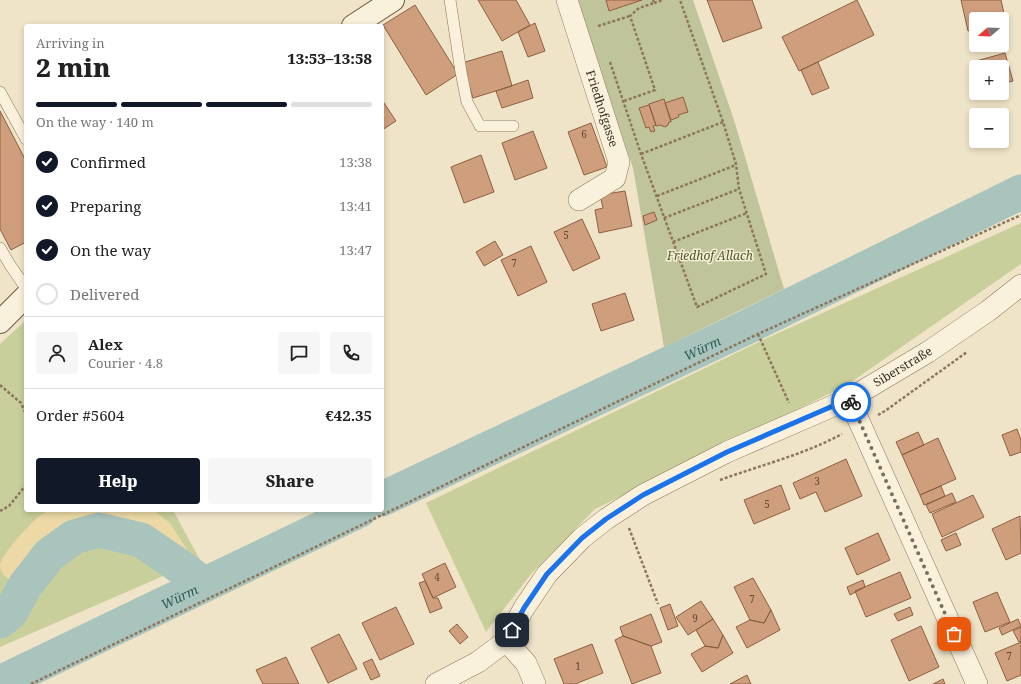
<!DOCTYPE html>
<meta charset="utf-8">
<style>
body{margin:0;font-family:"Noto Serif",serif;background:#f6f6f6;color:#222;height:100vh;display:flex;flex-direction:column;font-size:15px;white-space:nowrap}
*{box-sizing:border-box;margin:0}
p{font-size:13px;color:#767676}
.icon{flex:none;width:22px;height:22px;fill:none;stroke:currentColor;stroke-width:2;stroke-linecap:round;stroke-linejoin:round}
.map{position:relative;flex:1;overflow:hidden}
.details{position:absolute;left:24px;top:24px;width:360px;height:488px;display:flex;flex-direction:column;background:#fff;border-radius:4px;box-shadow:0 2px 6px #0003}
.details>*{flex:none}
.needle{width:26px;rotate:251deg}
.fabs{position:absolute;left:969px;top:12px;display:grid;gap:8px}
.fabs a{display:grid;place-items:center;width:40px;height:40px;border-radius:4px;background:#fff;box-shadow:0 2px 6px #0003;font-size:20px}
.pin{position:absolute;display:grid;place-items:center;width:34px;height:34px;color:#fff;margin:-17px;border-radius:8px;box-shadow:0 2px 6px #0006}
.courier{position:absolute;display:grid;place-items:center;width:40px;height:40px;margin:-20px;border:3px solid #1a73e8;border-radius:50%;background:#fff;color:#222;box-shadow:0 1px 5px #0007}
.headline em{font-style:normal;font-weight:800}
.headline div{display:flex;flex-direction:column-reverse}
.headline{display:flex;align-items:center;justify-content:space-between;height:68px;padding:0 12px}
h1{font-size:26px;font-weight:800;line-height:30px}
.bar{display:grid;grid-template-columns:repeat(4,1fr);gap:6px 4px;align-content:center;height:48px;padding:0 12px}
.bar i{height:5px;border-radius:3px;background:#e0e0e0}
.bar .on{background:#111827}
.bar p{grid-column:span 4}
.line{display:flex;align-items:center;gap:10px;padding:0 12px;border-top:1px solid #e0e0e0}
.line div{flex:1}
.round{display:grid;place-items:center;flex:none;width:42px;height:42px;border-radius:4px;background:#f6f6f6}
ol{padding:0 12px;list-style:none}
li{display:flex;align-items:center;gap:12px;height:44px}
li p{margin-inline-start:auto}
li .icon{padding:4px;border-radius:50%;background:#111827;color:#fff;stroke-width:4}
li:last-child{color:#767676}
li i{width:22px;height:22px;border:2px solid #e0e0e0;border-radius:50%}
.cta{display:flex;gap:8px;margin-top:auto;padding:8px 12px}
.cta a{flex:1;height:46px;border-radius:4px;background:#111827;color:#fff;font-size:16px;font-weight:800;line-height:46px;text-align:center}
.cta a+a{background:#f6f6f6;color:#222}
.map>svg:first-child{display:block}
.green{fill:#c9cf9b}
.sand{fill:#ecd9a5}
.cemetery{fill:#bfc49a}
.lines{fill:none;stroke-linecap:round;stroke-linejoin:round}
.river{stroke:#a9c4bc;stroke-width:35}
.building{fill:#cf9f7d;stroke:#8d5f41}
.service-casing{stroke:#8d765c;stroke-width:12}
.minor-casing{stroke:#8d765c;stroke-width:22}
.secondary-casing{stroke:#6f573f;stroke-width:24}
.path{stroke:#8d765c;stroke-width:2.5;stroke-dasharray:3 2;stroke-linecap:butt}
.service{stroke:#faf1dc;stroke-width:11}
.minor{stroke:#faf1dc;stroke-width:21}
.secondary{stroke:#faf1dc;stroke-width:22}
.done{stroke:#7c6e5b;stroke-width:4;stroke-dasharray:0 7.2}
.route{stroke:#1a73e8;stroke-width:5}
.labels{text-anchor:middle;stroke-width:3;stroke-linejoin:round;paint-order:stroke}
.number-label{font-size:10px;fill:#624a37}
.street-label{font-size:12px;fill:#3d2e20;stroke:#f7eed8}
.park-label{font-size:12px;font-style:italic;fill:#4d5a26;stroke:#f7eed8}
.water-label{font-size:13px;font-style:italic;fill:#2f5d5a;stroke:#f7eed8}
</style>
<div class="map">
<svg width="1021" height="684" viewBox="0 0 1021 684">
<rect width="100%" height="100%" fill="#f0e4c8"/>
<path class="green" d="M1021,223V264L847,385L595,509L531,574L486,632L426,503L765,339Z
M26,320V510H173L200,560L0,647V344Z"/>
<path class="sand" d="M49,510H153L170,523L191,556L172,561L141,540L99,530L74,537L49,555L25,586C14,582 2,579 0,566C0,556 28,526 36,519C40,515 45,513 49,510Z"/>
<path class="cemetery" d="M574,0H693L735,123L784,289L664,347L633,168Z"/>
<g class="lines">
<g class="river">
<path id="s1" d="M382,499L747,327L1021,192"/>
<path d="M0,621L11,612L25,586L49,555L74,537L99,530L141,540L172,561L204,584"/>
<path id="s2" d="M0,683L360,510"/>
</g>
</g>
<path class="building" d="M478,0H516L530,25L502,41Z
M606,0H642L609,11Z
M707,0H752L762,28L723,42Z
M857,0L874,35L799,71L782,37Z
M961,0H1001L1006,23H1002V19H976V29L968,31Z
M415,5L458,74L426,95L383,25Z
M535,23L545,51L528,57L518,32Z
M502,51L512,86L473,98L462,63Z
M1005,53L1013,81L1002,84V67H978L976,61Z
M818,62L829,88L812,95L801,70Z
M528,80L533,98L502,108L496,91Z
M683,97L688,112L678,115L679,117L671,120L665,103Z
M664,99L671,122H669L668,125L665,127L660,125L656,126L649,104Z
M382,100L396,121L382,130Z
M649,105L656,125L653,126L655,131L651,132L649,127L646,128L639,108Z
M0,111L26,161V242L11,250L0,229Z
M591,123L607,167L584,175L568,132Z
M533,131L547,168L515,180L502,143Z
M481,155L494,192L464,203L451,167Z
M625,191L632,226L599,233L595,210L603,208L600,195Z
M654,212L657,220L645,225L643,216Z
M582,219L600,258L573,271L554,232Z
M495,241L503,255L484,266L476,252Z
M531,246L547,282L518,296L501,260Z
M625,293L634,320L601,331L592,304Z
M1017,429L1021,440V452L1010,456L1002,435Z
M918,432L924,445L902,455L896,442Z
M938,438L956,479L920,495L902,455Z
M846,459L862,496L825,512L816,492L800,499L793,483Z
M781,485L790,509L754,524L744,500Z
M941,486L945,496L924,505L920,495Z
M952,493L956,502L930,513L926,505Z
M973,495L984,517L942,537L932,514Z
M1020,516L1021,553L1006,560L992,529Z
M878,533L890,560L857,575L845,548Z
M956,533L961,545L946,551L941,540Z
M445,563L456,587L433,598L422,574Z
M900,572L911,598L866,617L855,591Z
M753,578L771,610L764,623L750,620L734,587Z
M863,580L865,587L850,595L847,587Z
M425,581L433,598H438L442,608L430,613L419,583Z
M997,592L1010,622L985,632L973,602Z
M701,601L713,619L688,635L676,617Z
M670,604L678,626L668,630L660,608Z
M396,607L414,644L380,660L362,623Z
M910,607L913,615L898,621L894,614Z
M771,610L780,630L747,648L736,627L750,620L764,623Z
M651,614L662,642L651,646L623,636L620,627Z
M713,619L723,635L718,648L705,646L696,630Z
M1018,619L1021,626L1002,635L999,628Z
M457,624L468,637L460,644L449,631Z
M921,626L939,667L909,681L891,640Z
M1021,627V641L1019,642L1013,631Z
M339,634L357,669L328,683L311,648Z
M723,635L733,653L702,672L691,654L705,646L718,648Z
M623,636L651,646L661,673L632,684L615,640Z
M1021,642V675L1007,681L995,653Z
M592,644L603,673L575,684H564L554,659Z
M286,657L299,684H263L256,670Z
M372,659L380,676L371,680L363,663Z
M747,675L751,684H730Z
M943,679L945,684H933Z"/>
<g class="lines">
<defs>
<path id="service" d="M450,0L461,72L467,102L480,126H513
M0,92L26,139
M0,248L10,265L26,288"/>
<g id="minor">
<path id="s3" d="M567,0L619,162L615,178L579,200"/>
<path d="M849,399L977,684"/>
<path d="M506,641L526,663L535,684"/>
<path id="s4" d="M436,684L478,662L506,641L524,608L547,574L582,538L606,519L643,495L727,452L849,399L928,352L988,311L1021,285"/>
</g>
<path id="secondary" d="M353,26L393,0
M0,322L26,296"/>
</defs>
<use href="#service" class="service-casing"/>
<use href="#minor" class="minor-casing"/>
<use href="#secondary" class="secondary-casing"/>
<path class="path" d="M654,3L663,0
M598,26L630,16
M610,62L641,154L697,307L766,274L739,189L736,164L723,122L680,0
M624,101L655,90L630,16L639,8L654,3L653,0
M641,154L723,122
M657,196L736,165
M664,218L739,189
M673,242L747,213
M758,334L789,403
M0,385L21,403L26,414
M878,415L885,411L967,352
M720,480C761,465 803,455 842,434
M0,511L9,506L26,485
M629,528L658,604
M31,684L758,334L1021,215"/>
<use href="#service" class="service"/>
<use href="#minor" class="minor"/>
<use href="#secondary" class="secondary"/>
</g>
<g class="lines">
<path class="done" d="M851,402L954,634"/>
<path class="route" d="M512,630L524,608L547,574L582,538L606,519L643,495L727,452L849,399L851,402"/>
</g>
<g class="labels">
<g class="number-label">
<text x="584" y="138">6</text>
<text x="566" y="239">5</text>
<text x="514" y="267">7</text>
<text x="817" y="485">3</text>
<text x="767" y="508">5</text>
<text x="437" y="581">4</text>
<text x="752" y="603">7</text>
<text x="695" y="622">9</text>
<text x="1009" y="660">7</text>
<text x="578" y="670">1</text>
</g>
<g class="street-label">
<text dy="4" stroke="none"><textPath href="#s3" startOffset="114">Friedhofgasse</textPath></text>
<text dy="4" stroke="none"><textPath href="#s4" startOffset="576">Siberstraße</textPath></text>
</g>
<g class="park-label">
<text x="710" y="260">Friedhof Allach</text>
</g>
<g class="water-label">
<text dy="5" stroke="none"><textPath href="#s1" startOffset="354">Würm</textPath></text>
<text dy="5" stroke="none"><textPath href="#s2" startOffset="199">Würm</textPath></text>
</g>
</g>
</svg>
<div class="fabs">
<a><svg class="needle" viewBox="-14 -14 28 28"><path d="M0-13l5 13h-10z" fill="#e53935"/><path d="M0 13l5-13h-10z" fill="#767676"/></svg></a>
<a>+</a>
<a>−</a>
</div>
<div class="pin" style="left:954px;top:634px;background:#ea580c"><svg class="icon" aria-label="bag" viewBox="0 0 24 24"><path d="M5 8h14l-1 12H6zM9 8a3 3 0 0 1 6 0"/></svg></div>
<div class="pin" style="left:512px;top:630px;background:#1f2937"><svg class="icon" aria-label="home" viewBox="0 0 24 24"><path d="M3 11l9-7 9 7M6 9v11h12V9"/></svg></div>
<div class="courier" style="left:851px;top:402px"><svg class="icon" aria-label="bike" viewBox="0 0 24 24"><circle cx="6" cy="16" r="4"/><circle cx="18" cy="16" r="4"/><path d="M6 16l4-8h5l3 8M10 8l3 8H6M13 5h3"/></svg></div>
<section class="details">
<div class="headline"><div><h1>2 min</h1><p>Arriving in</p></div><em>13:53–13:58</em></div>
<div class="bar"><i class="on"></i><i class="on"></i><i class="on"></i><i></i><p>On the way · 140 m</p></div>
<ol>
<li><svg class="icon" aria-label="check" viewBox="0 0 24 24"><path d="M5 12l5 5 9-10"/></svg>Confirmed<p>13:38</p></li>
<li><svg class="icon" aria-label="check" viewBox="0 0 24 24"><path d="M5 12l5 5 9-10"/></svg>Preparing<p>13:41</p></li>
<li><svg class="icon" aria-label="check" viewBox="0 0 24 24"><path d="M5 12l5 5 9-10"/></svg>On the way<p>13:47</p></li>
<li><i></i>Delivered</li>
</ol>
<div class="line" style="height:72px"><a class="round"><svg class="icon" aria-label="person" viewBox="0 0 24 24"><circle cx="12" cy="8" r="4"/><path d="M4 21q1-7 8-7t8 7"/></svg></a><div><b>Alex</b><p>Courier · 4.8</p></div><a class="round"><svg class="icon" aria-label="chat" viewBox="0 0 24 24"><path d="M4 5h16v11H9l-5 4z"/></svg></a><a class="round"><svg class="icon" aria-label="phone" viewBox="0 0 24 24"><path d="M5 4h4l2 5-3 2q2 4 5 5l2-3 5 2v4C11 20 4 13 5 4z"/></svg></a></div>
<div class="line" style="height:52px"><div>Order #5604</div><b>€42.35</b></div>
<div class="cta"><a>Help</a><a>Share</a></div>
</section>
</div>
